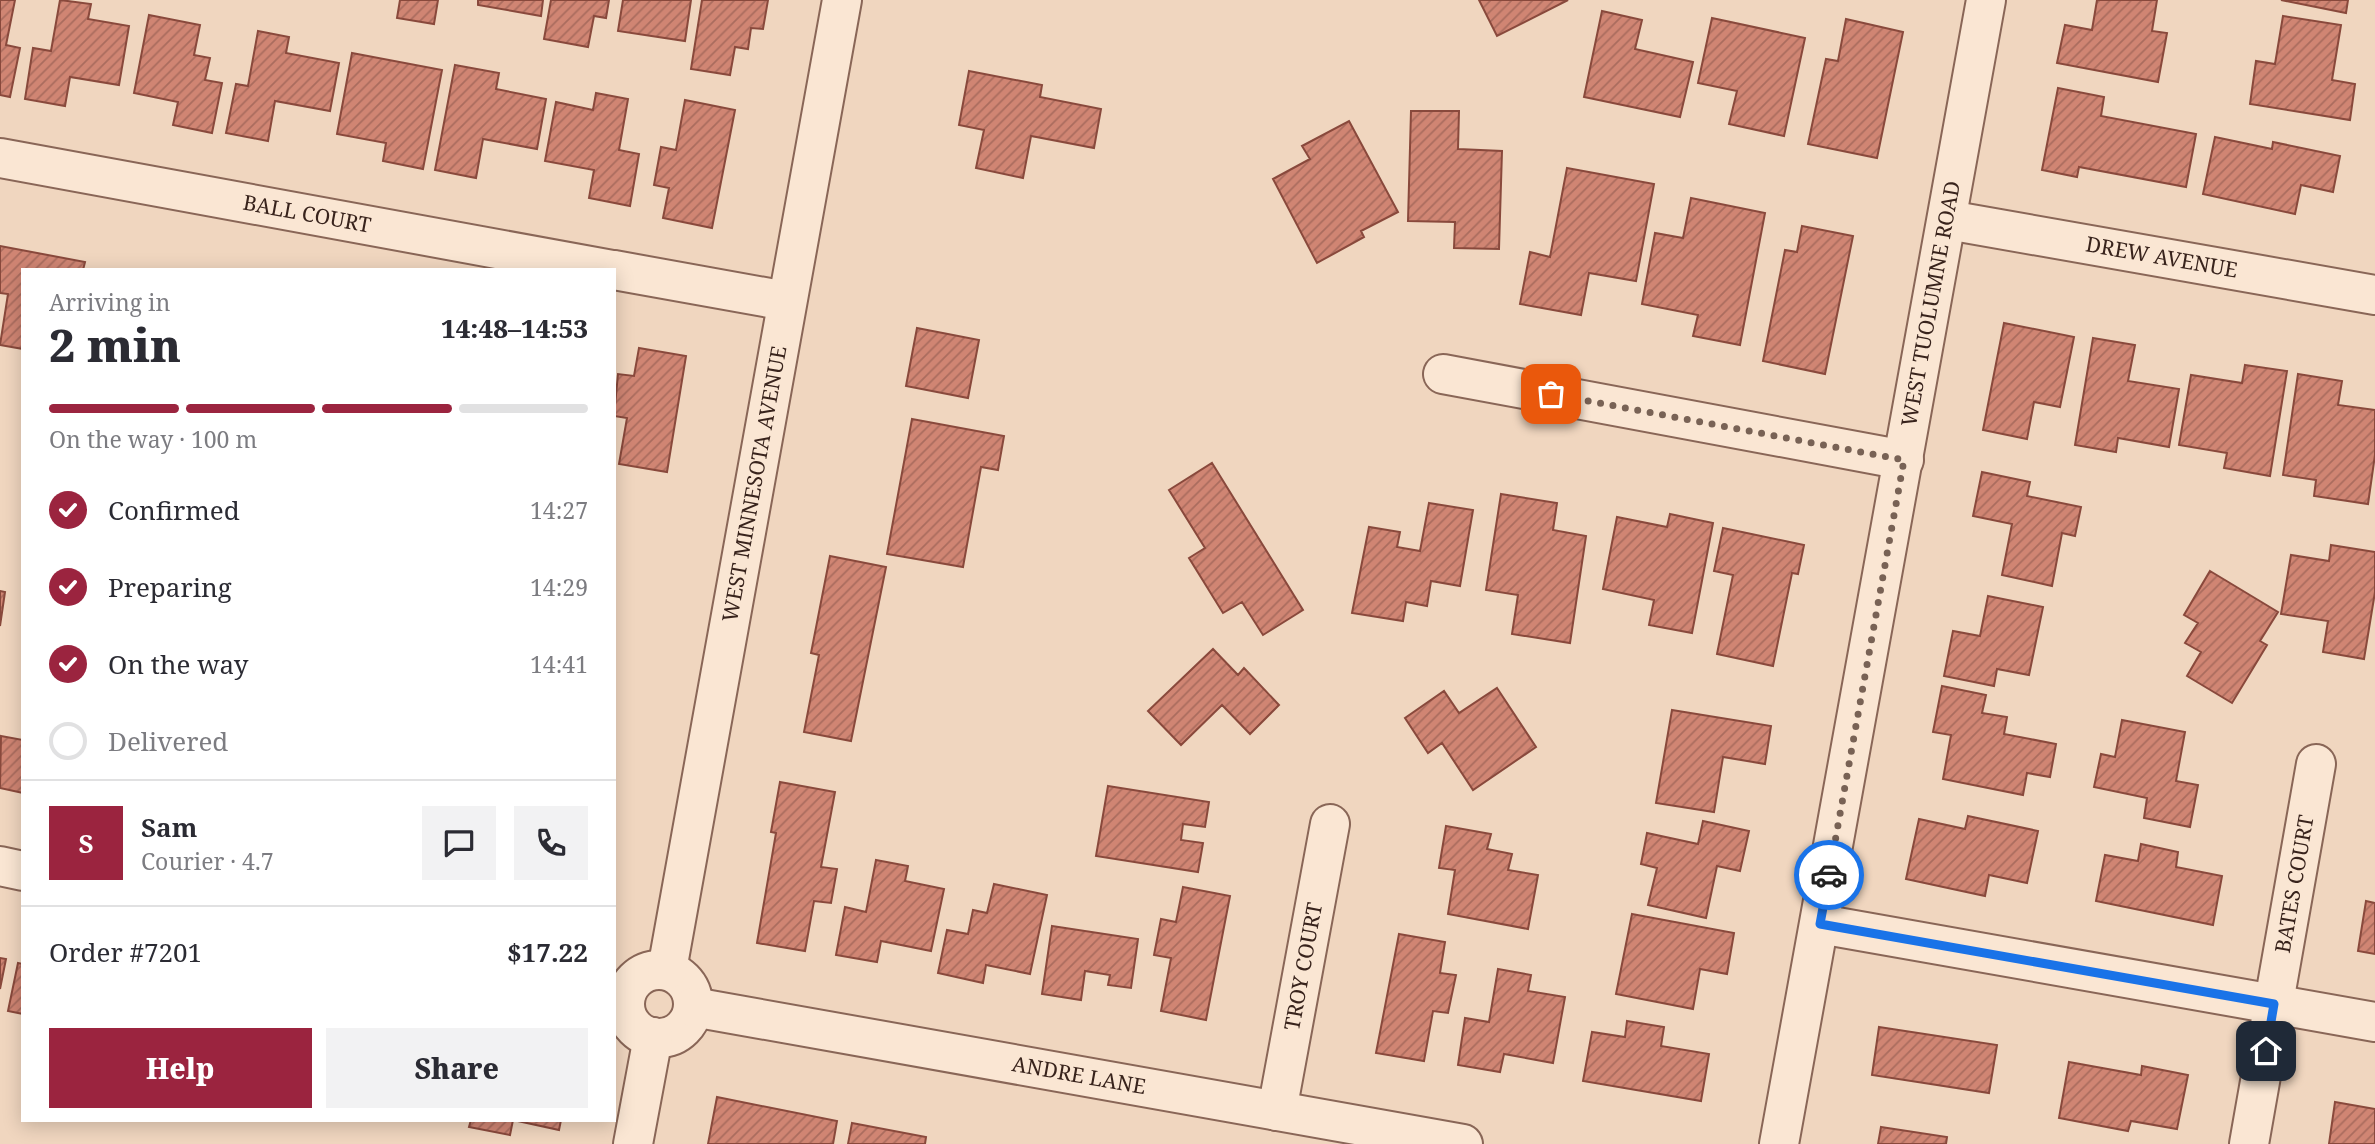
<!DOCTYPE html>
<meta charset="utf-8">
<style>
body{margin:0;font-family:"Noto Serif",serif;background:#f2f2f3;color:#2b2b33;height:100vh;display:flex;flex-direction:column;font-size:26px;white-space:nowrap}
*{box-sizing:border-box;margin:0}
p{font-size:23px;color:#7c7c81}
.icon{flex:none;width:38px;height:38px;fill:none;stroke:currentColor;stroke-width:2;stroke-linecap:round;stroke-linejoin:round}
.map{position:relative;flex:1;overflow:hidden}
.details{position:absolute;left:21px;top:268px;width:595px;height:854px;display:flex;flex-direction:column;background:#fff;border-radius:0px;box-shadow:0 4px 18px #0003}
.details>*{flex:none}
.pin{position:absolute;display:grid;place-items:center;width:60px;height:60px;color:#fff;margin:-30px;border-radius:14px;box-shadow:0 4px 10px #0006}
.courier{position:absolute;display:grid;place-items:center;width:70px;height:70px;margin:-35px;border:5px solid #1a73e8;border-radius:50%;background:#fff;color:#222;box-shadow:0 2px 9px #0007}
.overview em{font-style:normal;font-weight:800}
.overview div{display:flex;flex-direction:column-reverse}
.overview{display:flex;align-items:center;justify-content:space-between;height:119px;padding:0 28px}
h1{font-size:46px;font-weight:800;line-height:52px}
.bar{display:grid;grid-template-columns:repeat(4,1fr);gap:10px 7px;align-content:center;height:84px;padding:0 28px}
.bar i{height:9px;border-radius:5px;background:#e1e1e2}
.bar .on{background:#9b243f}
.bar p{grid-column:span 4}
.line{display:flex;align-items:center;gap:18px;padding:0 28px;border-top:2px solid #e1e1e2}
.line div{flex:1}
.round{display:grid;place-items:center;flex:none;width:74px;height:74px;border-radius:0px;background:#f2f2f3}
ol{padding:0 28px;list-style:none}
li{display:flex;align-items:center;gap:21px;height:77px}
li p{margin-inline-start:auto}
li .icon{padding:7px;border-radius:50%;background:#9b243f;color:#fff;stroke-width:4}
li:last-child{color:#7c7c81}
li i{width:38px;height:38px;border:4px solid #e1e1e2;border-radius:50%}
.action{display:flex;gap:14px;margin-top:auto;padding:14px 28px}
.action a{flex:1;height:80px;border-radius:0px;background:#9b243f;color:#fff;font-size:28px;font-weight:800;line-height:80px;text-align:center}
.action a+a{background:#f2f2f3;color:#2b2b33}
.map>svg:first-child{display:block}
.building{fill:url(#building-hatch);stroke:#89493c;stroke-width:2}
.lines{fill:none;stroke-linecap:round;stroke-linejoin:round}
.minor-casing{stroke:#896657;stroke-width:42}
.tertiary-casing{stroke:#896657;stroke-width:42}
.minor{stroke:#fae6d3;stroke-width:38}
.tertiary{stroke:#fae6d3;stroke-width:38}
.done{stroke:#786255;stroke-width:7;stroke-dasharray:0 12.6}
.route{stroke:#1a73e8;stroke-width:9}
.labels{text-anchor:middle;stroke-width:6;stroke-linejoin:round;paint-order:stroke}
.street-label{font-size:21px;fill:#38231c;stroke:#f7e3cf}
</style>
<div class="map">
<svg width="2375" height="1144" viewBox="0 0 2375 1144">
<defs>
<pattern id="building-hatch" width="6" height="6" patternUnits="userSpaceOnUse" patternTransform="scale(1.75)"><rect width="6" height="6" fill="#d08573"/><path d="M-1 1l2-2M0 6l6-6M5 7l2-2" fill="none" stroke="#aa6c5e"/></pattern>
</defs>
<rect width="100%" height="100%" fill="#f0d6bf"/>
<path class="building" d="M0,0H15L6,45L20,48L10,97L0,95Z
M60,0L91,4L88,19L129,26L119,85L70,77L65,106L25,99L33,48L51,51Z
M400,0H438L434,24L397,18Z
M478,0H543L541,16L478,5Z
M551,0H609L606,18L594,16L588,47L544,39Z
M623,0H691L685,41L618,31Z
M702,0H768L763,29L751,28L748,49L735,47L730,75L691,69Z
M1479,0H1568L1497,36Z
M2097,0H2157L2152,31L2167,33L2158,82L2057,63L2065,25L2092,30Z
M2281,0H2348L2346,13Z
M1602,11L1642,20L1635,49L1693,62L1680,117L1584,97Z
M149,15L200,25L194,55L210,58L205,80L222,83L212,133L173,125L178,102L134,93Z
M2283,16L2341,25L2332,80L2355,84L2350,120L2250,104L2256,61L2275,64Z
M1712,18L1805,38L1784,136L1729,124L1737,91L1698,83Z
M1846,19L1903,32L1877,158L1808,144L1826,59L1838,61Z
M258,31L289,37L286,53L339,63L330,111L275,101L268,141L226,133L236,84L248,86Z
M352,53L442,70L423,169L383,161L386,143L337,134Z
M455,65L499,73L496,89L546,99L537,149L483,139L476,178L435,170Z
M969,71L1042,85L1040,97L1101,109L1094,148L1031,136L1023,178L976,168L984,130L959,125Z
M2058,88L2104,97L2101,116L2196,134L2186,187L2079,167L2077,177L2042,170Z
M596,93L628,99L619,150L639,154L630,206L589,198L594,170L545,161L556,102L593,110Z
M685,100L735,110L712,228L663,218L669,188L654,185L661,147L676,150Z
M1411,111H1459L1458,149L1502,151L1499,249L1454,248L1455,222L1408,221Z
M1349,121L1398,212L1361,231L1364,237L1317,263L1273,179L1310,159L1302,146Z
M2215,137L2272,149L2273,142L2340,156L2333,192L2301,185L2295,214L2203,194Z
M1567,168L1654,184L1636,281L1589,273L1581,315L1520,304L1530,252L1550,257Z
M1691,198L1765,213L1740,345L1693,336L1698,315L1642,304L1655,233L1683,238Z
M1802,226L1853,236L1825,374L1763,361L1785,250L1797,252Z
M0,246L85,262L83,270H23V349L0,345L8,294L0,293Z
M2004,323L2074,337L2060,407L2034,402L2027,439L1983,430Z
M917,328L979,340L968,398L906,386Z
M2093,338L2135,345L2128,381L2179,389L2169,447L2118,438L2116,452L2075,445Z
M639,348L686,356L667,472L619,464L627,418L614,416L618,374L634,376Z
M2245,365L2287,371L2270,476L2224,468L2227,453L2179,445L2191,375L2242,383Z
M2298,374L2342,381L2338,405L2375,410V455L2368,504L2314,496L2316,480L2283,475Z
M912,419L1004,436L998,470L981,467L963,567L887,554Z
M1212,463L1303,610L1263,635L1242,602L1223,613L1189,558L1205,548L1169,490Z
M1982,472L2030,482L2027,496L2081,507L2075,536L2062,533L2052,586L2002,575L2012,524L1973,516Z
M1501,494L1557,503L1553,530L1586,536L1570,643L1512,634L1518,595L1486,590Z
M1429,503L1473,510L1460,586L1431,581L1427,606L1406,602L1403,621L1352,613L1369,527L1400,532L1397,547L1420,551Z
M1670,514L1713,523L1692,633L1649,625L1654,600L1603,589L1617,517L1667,527Z
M1723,528L1804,545L1798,574L1792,573L1773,666L1717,654L1733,575L1714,571Z
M2331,545L2375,552V592L2364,659L2323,652L2328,621L2281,614L2291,555L2329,561Z
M830,556L886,567L851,741L804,732L819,655L811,653Z
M2210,571L2278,612L2260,641L2267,645L2232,703L2187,676L2201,652L2185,643L2198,623L2184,615Z
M0,591L5,592L0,626Z
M1988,596L2043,607L2029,675L1997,669L1994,686L1944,676L1953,631L1980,636Z
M1213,649L1238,675L1244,668L1279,705L1250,734L1222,705L1181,745L1148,711Z
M1942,686L1986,695L1982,713L2007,717L2004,734L2056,744L2050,777L2027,773L2023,795L1943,779L1951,735L1933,732Z
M1497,688L1536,747L1473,790L1442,743L1428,753L1405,718L1444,691L1459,713Z
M1672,710L1771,726L1765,764L1723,757L1714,812L1656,803Z
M2122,720L2185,732L2176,781L2198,785L2190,827L2144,818L2147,798L2094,787L2101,754L2115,757Z
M1,736L23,740V793L0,788Z
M780,782L835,792L821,867L837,869L831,903L814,901L805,951L757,943L776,833L771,832Z
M1108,786L1209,802L1205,827L1183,824L1181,840L1203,843L1198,872L1096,856Z
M1968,816L2038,831L2027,883L1989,875L1985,896L1906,879L1919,819L1965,829Z
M1703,821L1749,831L1740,871L1717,866L1706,918L1648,905L1657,868L1641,864L1647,833L1698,844Z
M1446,826L1491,834L1487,849L1512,854L1508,870L1538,875L1528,929L1448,914L1455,870L1439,868Z
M2141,844L2178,852L2176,867L2222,876L2213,925L2096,901L2105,855L2138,861Z
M876,860L908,866L905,881L944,889L931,951L881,941L877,962L836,955L845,907L866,912Z
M994,884L1047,895L1030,974L986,965L983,983L938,973L947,930L968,934L973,910L987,913Z
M1183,887L1230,896L1206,1020L1161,1011L1171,958L1154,955L1161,919L1176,922Z
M2366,901L2375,903V954L2358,951Z
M1632,914L1734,933L1727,974L1700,969L1693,1009L1616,994Z
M1052,926L1138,939L1131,988L1108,985L1110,975L1085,971L1081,1000L1042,994Z
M1399,934L1445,942L1440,973L1456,975L1448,1013L1433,1011L1424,1061L1376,1053Z
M0,958L6,959L0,989Z
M18,963L23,964V1014L8,1011Z
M1498,969L1531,975L1528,991L1565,997L1553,1063L1504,1054L1500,1072L1458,1065L1465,1018L1489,1022Z
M1627,1021L1664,1027L1661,1046L1709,1054L1701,1101L1583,1081L1592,1032L1625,1037Z
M1879,1027L1997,1045L1989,1093L1872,1075Z
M2069,1062L2141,1075L2142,1066L2188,1075L2177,1129L2131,1121L2128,1131L2059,1118Z
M717,1097L837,1121L833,1144H708Z
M2335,1102L2375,1109V1144H2329Z
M471,1120H561L559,1130L513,1120L510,1135L469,1127Z
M852,1123L926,1137L925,1144H848Z
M1881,1127L1947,1137L1946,1144H1878Z"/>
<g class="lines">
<defs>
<g id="minor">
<path id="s1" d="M0,158L612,270"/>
<path id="s2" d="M1948,220L2375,295"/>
<path d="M614,270L786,301"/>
<path d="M1443,374L1904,460"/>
<path d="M0,866L23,871"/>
<path d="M1820,924L2375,1022"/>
<circle cx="659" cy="1004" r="34"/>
<path id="s3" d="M667,970L842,0"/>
<path id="s4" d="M693,1007L1463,1144"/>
<path id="s5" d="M1277,1111L1330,824"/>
<path d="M633,1144L653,1037"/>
<path id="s6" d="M2249,1144L2316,764"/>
</g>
<g id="tertiary">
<path id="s7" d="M1779,1144L1986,0"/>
</g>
</defs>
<use href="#minor" class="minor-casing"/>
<use href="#tertiary" class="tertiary-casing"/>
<use href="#minor" class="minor"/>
<use href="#tertiary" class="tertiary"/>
</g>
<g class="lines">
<path class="done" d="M1551,394L1904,460L1829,875"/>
<path class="route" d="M1829,875L1820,924L2274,1004L2266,1051"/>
</g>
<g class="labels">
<g class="street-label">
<text dy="7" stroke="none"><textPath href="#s1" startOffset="312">BALL COURT</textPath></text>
<text dy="7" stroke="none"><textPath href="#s2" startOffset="217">DREW AVENUE</textPath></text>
<text dy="7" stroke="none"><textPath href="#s7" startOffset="854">WEST TUOLUMNE ROAD</textPath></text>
<text dy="7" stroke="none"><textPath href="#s3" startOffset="494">WEST MINNESOTA AVENUE</textPath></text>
<text dy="7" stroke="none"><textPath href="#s6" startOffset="264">BATES COURT</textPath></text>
<text dy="7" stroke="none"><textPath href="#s5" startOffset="147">TROY COURT</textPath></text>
<text dy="7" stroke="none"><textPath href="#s4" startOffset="392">ANDRE LANE</textPath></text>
</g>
</g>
</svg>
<div class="pin" style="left:1551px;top:394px;background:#ea580c"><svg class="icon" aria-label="bag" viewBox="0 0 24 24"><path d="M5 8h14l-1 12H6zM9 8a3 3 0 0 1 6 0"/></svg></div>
<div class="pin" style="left:2266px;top:1051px;background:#1f2937"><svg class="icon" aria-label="home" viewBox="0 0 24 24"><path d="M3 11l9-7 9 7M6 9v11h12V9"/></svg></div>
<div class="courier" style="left:1829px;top:875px"><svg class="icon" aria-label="car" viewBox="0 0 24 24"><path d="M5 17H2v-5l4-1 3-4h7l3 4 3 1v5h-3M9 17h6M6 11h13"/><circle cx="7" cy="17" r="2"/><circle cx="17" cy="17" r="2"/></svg></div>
<section class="details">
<div class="overview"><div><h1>2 min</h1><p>Arriving in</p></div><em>14:48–14:53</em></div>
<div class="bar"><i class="on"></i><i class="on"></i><i class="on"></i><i></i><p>On the way · 100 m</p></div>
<ol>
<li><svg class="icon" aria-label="check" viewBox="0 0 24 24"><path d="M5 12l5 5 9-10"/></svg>Confirmed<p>14:27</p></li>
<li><svg class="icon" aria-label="check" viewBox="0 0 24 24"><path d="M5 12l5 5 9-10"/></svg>Preparing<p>14:29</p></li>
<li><svg class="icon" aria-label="check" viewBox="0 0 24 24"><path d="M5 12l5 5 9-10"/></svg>On the way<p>14:41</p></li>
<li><i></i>Delivered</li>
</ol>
<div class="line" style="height:126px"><b class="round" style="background:#9b243f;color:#fff">S</b><div><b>Sam</b><p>Courier · 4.7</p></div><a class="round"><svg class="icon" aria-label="chat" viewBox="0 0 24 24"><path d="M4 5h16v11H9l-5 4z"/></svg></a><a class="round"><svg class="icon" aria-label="phone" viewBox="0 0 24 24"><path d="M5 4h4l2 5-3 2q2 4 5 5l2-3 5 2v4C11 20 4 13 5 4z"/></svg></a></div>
<div class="line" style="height:91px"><div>Order #7201</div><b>$17.22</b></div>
<div class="action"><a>Help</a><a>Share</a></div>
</section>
</div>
